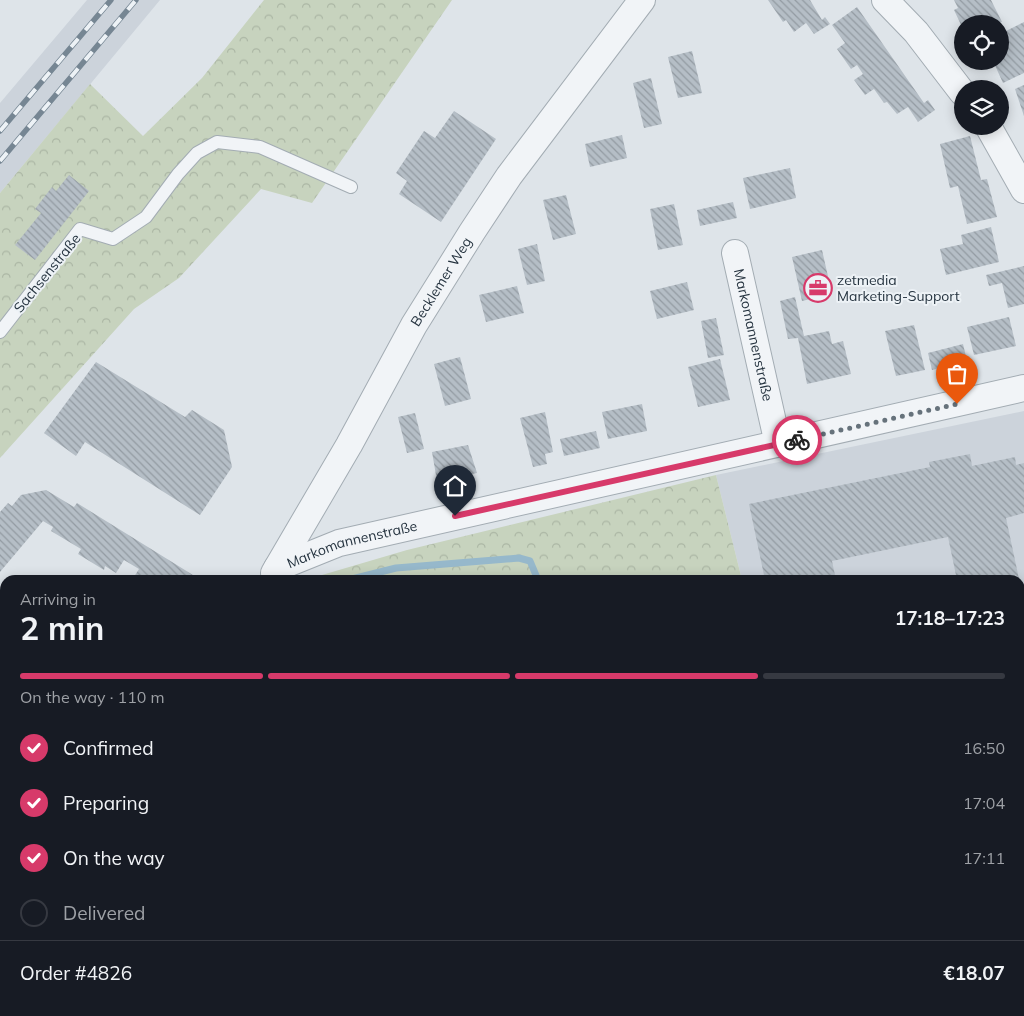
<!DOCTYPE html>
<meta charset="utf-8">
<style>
body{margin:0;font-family:Mulish,sans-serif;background:#20242c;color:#f1f3f6;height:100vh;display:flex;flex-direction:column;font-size:19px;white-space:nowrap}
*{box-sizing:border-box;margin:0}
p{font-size:16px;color:#9ea1a6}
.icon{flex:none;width:28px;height:28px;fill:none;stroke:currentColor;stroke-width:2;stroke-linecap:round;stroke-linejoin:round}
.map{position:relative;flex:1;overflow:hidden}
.sheet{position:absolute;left:0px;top:575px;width:1025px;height:441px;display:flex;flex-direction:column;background:#171b24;border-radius:15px 15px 0 0;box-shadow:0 2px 12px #0003}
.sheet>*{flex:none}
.tools{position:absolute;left:954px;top:15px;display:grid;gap:10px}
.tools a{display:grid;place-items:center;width:55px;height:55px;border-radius:50%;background:#171b24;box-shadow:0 2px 12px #0003;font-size:25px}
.pin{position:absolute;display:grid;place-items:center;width:42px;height:42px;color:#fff;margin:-51px -21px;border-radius:50% 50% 50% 0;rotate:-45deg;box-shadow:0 0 5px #0007}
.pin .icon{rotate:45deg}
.courier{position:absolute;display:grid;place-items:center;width:50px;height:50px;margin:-25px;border:4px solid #d73a6a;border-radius:50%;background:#fff;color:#222;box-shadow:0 1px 6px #0007}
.summary em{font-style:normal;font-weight:700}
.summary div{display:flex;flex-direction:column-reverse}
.summary{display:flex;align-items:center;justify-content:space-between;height:85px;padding:0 20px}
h1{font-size:32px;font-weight:700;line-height:38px}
.bar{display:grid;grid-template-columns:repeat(4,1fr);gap:8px 5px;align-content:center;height:60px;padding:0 20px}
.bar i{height:6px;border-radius:4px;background:#363941}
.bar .selected{background:#d73a6a}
.bar p{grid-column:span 4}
.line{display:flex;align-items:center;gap:12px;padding:0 20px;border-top:1px solid #363941}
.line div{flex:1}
ol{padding:0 20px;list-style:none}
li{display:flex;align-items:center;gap:15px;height:55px}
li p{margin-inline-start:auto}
li .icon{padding:5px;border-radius:50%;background:#d73a6a;color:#fff;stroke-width:4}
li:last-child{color:#9ea1a6}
li i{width:28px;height:28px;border:2px solid #363941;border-radius:50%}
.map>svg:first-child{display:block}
.built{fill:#ccd3db}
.forest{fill:url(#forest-crowns)}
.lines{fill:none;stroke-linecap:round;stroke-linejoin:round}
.stream{stroke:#96b8cb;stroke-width:7}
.building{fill:url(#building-back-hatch)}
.service-casing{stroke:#a3acb3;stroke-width:14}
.minor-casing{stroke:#a3acb3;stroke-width:28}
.path{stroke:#bcc2c7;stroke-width:3;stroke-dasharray:4 4;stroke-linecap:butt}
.service{stroke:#f1f4f7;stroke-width:12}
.minor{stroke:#f1f4f7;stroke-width:26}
.rail-casing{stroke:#768693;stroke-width:5.5}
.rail{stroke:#edf2f6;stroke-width:4;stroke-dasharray:11;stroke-linecap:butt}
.done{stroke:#66727b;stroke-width:5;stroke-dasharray:0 9}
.route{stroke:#d73a6a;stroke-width:6}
.labels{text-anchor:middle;stroke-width:4;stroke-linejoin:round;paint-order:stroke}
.street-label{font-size:14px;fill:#263440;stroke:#edf2f6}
.poi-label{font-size:14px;fill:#263440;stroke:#edf2f6;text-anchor:start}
</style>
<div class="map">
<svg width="1024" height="1016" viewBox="0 0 1024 1016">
<defs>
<pattern id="forest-crowns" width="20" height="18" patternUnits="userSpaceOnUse" patternTransform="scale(1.25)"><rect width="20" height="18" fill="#c7d3be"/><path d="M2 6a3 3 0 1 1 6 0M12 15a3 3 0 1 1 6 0" fill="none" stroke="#abb6a4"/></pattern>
<pattern id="building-back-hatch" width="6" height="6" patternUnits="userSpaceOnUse" patternTransform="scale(1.25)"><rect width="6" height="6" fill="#b5bec6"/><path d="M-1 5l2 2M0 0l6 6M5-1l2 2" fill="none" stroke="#939ba2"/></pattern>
</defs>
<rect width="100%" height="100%" fill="#dee4e9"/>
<path class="built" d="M87,0H160L0,193V103Z
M1024,411V763L1020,764V580H742L716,475Z"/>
<path class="forest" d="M264,0H452L312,203L261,189L179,278L134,309L0,458V193L90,84L143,136L202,78Z
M716,475L742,580H305L407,550Z
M5,646V702L0,704V648Z"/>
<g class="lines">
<path class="stream" d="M348,580L396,568L519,558L530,561L538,580
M0,692L5,690
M1020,781H1024"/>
</g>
<path class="building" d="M768,0H810L822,20L825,17L830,24L814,34L806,23L794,32L786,20L783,22Z
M954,0H991L1002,22L962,24V27L954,10L958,8Z
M857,7L924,103L928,100L935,110L918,122L908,107L897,114L887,102L884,103L874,89L865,95L854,80L863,74L857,65L851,69L837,49L845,43L832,25Z
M1024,22V73L1003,83L993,61H1000V51L1004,49L1000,34Z
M692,51L702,93L678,98L668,57Z
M651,78L662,124L644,128L633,83Z
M1024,85V116L1015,89Z
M454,111L496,139L441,222L399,194L407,181L396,173L424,131L435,138Z
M622,135L627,158L590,167L585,144Z
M970,136L981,180L987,179L997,217L967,224L958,186L950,188L940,144Z
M790,168L796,198L750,209L743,178Z
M69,175L89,191L35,260L15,245L41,213L35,209L52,187L56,191Z
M566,195L576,234L553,240L543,200Z
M733,202L737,218L700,226L697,210Z
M674,204L683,245L658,250L650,209Z
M991,227L999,262L946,275L940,249L963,244L961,235Z
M537,244L545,281L527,285L518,249Z
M822,250L832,294L802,301L792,257Z
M1024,266V304L1008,308L1002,283L989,286L986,275Z
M687,282L694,310L657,319L650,291Z
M517,286L524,313L486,322L479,295Z
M795,297L804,336L829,331L832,344L843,341L851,374L807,384L798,338L788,339L780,301Z
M1009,317L1016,346L974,355L967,327Z
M716,318L724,355L708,358L701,321Z
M914,325L925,370L896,376L885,331Z
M963,344L967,361L932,370L928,353Z
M460,357L471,399L445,406L434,364Z
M720,359L730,400L698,407L688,367Z
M96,362L185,417L192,410L224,430L232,467L200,515L85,442L76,456L44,433Z
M642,404L647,431L608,439L602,412Z
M545,412L553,452L545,454L547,464L533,467L520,418Z
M415,413L424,449L407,453L398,417Z
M596,431L600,448L564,456L560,439Z
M468,445L477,473L437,481L432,452Z
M970,454L972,466L1015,457L1016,465L1024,463V513L1006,518L1019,579L957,580L948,537L832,561L836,580H765L749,504L930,467L929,462Z
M46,490L74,507L77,503L201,580H132L139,569L124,560L116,573L105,566L104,570L78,554L81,549L51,531L53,527L43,521L0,572V512L8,503L12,506L21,495Z
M1024,600V751L1020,752V601Z
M0,749H5V796H0Z
M1020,835H1024V871H1020Z
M0,866L5,867V896H0Z
M1024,971V1003L1020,1004V972Z
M252,1011H293V1016H251Z
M356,1011H398L397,1016H355Z
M461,1011H503V1016H461Z
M615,1011H648L649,1016H616Z
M704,1011H744L746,1016H706Z
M867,1011H889V1012L868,1016Z"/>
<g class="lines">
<defs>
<path id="service" d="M0,332L80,229L113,239L146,217L178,174L197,153L217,142L260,147L351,187"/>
<g id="minor">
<path d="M885,0L916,32L962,92"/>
<path d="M988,126L1024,190"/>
<path id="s1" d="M735,253L778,444"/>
<path id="s2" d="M277,568L339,543L1024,388"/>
<path id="s3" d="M274,573L349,445L414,325L472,232L509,176L642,0"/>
<path d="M0,840L5,841"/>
<path d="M1020,921H1024"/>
<path d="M677,1011L678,1016"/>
<path d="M849,1011L853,1016"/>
</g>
</defs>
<use href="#service" class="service-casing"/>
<use href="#minor" class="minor-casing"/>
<path class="path" d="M937,1011L938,1016"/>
<use href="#service" class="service"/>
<use href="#minor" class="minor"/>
<defs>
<path id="rail" d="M0,131L111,0
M0,161L136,0"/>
</defs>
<use href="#rail" class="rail-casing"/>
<use href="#rail" class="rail"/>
</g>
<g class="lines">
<path class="done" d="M797,440L957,404"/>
<path class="route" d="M455,516L797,440"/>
</g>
<defs>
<symbol id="office-ring" viewBox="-11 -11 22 22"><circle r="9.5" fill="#edf2f6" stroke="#d73a6a" stroke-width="1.5"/><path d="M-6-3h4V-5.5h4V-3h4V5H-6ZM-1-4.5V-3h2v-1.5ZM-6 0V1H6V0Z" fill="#d73a6a"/></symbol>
</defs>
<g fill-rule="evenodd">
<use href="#office-ring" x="802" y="272" width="32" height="32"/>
</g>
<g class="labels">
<g class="street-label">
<text transform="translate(47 273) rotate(-51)" y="5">Sachsenstraße</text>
<text dy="5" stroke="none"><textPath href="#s3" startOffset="336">Becklemer Weg</textPath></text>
<text dy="5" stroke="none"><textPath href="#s1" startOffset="84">Markomannenstraße</textPath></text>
<text dy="5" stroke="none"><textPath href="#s2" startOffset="79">Markomannenstraße</textPath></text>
</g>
<g class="poi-label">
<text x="837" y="285">zetmedia<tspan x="837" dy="16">Marketing-Support</tspan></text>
</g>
</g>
</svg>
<div class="tools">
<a><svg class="icon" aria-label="locate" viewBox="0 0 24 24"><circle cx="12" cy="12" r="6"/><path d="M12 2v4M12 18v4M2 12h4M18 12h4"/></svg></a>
<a><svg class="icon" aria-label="layers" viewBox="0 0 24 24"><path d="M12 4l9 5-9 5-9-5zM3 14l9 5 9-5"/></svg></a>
</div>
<div class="pin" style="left:957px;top:404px;background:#ea580c"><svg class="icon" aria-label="bag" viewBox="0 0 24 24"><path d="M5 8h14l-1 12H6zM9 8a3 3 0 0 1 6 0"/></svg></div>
<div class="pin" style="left:455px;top:516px;background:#1f2937"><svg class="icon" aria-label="home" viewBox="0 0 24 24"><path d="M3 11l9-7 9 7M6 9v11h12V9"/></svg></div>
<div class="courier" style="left:797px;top:440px"><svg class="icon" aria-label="bike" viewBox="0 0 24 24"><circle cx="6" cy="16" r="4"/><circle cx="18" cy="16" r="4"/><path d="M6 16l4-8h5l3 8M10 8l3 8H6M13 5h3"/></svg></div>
<section class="sheet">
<div class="summary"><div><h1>2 min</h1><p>Arriving in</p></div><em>17:18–17:23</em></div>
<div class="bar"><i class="selected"></i><i class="selected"></i><i class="selected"></i><i></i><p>On the way · 110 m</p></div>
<ol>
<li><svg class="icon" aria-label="check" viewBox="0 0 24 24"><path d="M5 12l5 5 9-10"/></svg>Confirmed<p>16:50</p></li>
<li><svg class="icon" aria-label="check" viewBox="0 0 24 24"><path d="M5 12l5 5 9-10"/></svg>Preparing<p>17:04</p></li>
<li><svg class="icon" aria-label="check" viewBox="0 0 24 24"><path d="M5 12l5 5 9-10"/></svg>On the way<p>17:11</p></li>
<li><i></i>Delivered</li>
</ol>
<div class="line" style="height:65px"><div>Order #4826</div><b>€18.07</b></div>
</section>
</div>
